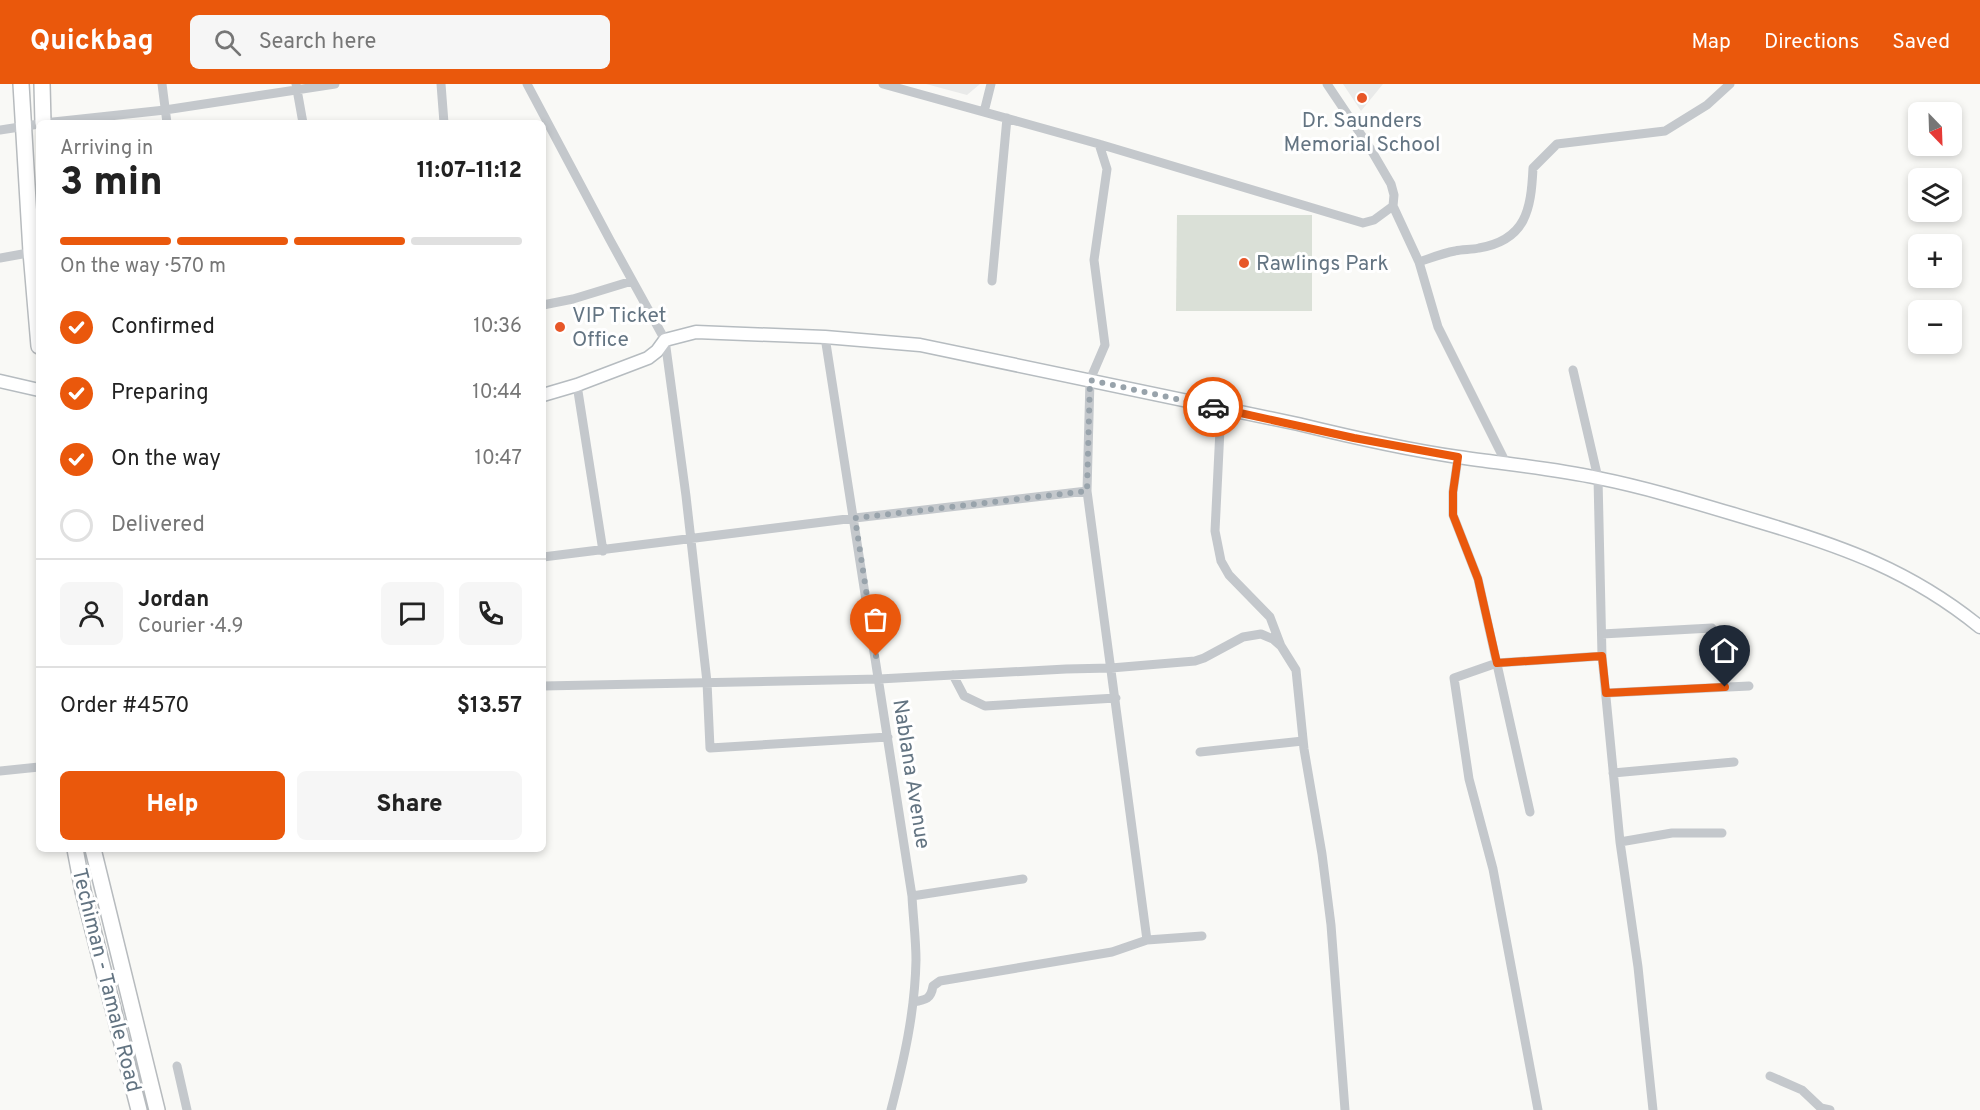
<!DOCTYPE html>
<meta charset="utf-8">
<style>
body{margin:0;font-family:Overpass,sans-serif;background:#f6f6f6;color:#222;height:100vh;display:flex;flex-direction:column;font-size:22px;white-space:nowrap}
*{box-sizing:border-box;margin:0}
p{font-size:20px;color:#767676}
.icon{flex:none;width:33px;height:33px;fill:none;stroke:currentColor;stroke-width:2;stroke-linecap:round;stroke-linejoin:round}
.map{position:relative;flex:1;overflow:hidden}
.details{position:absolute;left:36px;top:36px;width:510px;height:732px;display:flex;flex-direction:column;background:#fff;border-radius:9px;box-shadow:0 3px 9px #0003}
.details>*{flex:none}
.needle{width:39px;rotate:157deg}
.tools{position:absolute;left:1908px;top:18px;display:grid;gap:12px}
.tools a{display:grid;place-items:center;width:54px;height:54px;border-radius:9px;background:#fff;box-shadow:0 3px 9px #0003;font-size:30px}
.pin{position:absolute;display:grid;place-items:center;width:51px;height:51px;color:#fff;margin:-62px -26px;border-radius:50% 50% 50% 0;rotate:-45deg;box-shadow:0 0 6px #0007}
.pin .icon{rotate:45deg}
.courier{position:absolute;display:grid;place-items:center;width:60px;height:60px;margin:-30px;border:4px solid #ea580c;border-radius:50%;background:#fff;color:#222;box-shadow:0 2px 8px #0007}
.summary em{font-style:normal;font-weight:800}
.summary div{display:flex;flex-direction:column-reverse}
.summary{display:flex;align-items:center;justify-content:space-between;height:102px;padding:0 24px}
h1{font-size:39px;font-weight:800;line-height:45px}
.bar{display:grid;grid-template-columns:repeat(4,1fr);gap:9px 6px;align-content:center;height:72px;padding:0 24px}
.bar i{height:8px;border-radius:4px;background:#e0e0e0}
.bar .selected{background:#ea580c}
.bar p{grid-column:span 4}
.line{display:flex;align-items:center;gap:15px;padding:0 24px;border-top:2px solid #e0e0e0}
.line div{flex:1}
.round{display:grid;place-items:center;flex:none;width:63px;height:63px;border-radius:9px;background:#f6f6f6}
ol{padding:0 24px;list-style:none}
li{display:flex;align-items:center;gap:18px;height:66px}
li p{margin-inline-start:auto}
li .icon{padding:6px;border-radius:50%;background:#ea580c;color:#fff;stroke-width:4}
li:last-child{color:#767676}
li i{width:33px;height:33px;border:3px solid #e0e0e0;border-radius:50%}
.primary-button{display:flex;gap:12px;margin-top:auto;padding:12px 24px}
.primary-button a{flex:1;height:69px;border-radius:9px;background:#ea580c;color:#fff;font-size:24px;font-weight:800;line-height:69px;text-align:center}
.primary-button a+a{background:#f6f6f6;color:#222}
header{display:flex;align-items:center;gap:36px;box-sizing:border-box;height:84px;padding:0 30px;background:#ea580c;color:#fff}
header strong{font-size:28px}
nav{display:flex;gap:33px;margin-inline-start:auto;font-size:21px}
.search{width:420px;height:54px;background:#f6f6f6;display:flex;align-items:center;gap:15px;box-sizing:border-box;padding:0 21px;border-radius:9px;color:#767676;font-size:22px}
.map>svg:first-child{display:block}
.built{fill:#e9eae9}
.green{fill:#dae0d7}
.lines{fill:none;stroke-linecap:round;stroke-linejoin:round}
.secondary-casing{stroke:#b6bcc0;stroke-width:15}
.trunk-casing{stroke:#b7bbbe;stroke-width:18}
.minor{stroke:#c4c8cc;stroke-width:9}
.secondary{stroke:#fff;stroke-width:12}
.trunk{stroke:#fff;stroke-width:15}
.done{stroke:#98a3ab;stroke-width:6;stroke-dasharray:0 10.8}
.route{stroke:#ea580c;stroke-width:8}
.poi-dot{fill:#e75728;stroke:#fff;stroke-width:2}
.labels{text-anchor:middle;stroke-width:6;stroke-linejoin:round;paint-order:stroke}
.poi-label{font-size:21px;fill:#637482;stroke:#fff;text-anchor:start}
.street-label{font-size:21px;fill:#637482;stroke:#fff}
</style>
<header>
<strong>Quickbag</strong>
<div class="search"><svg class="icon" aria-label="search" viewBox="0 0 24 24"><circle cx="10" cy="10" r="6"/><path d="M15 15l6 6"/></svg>Search here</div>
<nav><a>Map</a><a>Directions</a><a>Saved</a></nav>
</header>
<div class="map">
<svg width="1980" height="1026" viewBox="0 0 1980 1026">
<rect width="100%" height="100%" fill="#f9f9f6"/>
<path class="built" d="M926,0H980L967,11Z
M1343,0H1383L1361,27Z"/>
<path class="green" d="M1177,131H1312V227H1176Z"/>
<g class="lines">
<defs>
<path id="secondary" d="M0,297L39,306
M543,311L577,301L648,274L657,267L665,256L696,248L825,253L920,261L1298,340C1351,353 1404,365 1458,373C1505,380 1552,384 1598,394C1653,405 1706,422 1760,438C1844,463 1911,487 1980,543"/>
<path id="trunk" d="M21,0L31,168L39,262
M42,0L43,39
M75,765L83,807L139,1026
M93,765L157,1026"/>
</defs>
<use href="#secondary" class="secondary-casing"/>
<use href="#trunk" class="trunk-casing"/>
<path class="minor" d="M162,0L167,39
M296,0L303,39
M441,0L444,39
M527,0L610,156L665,256L686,412L707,598L710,664L888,653
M883,0L1099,60L1363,139L1374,136L1393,122L1419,178L1438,243L1506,379
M1327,0L1370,64L1391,100L1394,111L1393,122
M984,28L991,0
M44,39L165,26L335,0
M0,46L39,40
M0,174L39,167
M1419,178C1431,174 1443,169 1455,167C1463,165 1471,166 1479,164C1526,156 1531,126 1533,84L1557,60L1665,47L1707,21L1730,0
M992,197L1007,34
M543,221L573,215L632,197
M825,253L912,812C913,833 916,855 916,876C915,928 904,976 891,1026
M1573,286L1598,394L1602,572L1620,758L1638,883L1653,1026
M577,301L603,467
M1221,325L1215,447L1221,477L1229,491L1270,533L1281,562
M1458,373L1453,408V431L1478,495L1530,728
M543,473L855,434L1087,407
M1602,550L1712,544
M953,591L964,612L985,622L1116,614
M543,602L879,595L1066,585L1111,584L1195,577L1204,574L1243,553L1261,550L1273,555L1281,562L1296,586L1304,665L1322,770L1331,841L1345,1026
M1606,609L1749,602
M1200,668L1303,657
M0,687L39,683
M1613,689L1734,678
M1620,758L1672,749H1722
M912,812L1023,795
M1147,856L1202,852
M913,918C926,916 931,915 933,902L940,897L1112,868L1147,856L1087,407L1090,296L1105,261L1094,176L1107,85L1099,60
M177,982L187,1026
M1770,992L1802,1006L1821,1024L1830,1026
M1538,1026L1493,785L1469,695L1454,594L1497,579L1602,572"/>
<use href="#secondary" class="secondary"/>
<use href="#trunk" class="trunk"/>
</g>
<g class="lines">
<path class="done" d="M876,572L855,434L1087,407L1090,296L1213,323"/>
<path class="route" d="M1213,323L1354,354L1458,373L1453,408V431L1478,495L1497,579L1602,572L1606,609L1725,603"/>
</g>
<g class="poi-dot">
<circle cx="1362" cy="14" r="6"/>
<circle cx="1244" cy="179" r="6"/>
<circle cx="560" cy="243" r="6"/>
</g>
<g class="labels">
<g class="poi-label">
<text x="1362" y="43" text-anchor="middle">Dr. Saunders<tspan x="1362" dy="24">Memorial School</tspan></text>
<text x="1256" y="186">Rawlings Park</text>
<text x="572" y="238">VIP Ticket<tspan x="572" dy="24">Office</tspan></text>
</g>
<g class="street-label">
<text transform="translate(912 690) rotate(81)" y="7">Nablana Avenue</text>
<text transform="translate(107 896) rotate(76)" y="7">Techiman - Tamale Road</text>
</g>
</g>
</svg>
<div class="tools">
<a><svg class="needle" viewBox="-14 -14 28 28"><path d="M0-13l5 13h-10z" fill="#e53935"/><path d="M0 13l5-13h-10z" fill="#767676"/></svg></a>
<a><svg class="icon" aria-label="layers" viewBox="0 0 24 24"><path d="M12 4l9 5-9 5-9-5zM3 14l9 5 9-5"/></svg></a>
<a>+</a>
<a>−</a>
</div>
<div class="pin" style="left:876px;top:572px;background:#ea580c"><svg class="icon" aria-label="bag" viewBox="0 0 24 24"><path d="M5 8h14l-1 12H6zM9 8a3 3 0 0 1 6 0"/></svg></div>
<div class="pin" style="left:1725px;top:603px;background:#1f2937"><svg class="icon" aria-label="home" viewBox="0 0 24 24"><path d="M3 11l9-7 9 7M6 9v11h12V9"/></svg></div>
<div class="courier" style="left:1213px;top:323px"><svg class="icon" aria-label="car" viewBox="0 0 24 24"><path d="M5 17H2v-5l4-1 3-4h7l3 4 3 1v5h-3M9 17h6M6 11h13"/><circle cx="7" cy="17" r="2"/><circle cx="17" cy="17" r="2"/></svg></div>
<section class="details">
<div class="summary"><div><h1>3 min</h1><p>Arriving in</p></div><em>11:07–11:12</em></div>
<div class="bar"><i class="selected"></i><i class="selected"></i><i class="selected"></i><i></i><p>On the way · 570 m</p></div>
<ol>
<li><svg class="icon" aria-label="check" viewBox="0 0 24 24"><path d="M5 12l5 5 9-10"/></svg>Confirmed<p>10:36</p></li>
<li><svg class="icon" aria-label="check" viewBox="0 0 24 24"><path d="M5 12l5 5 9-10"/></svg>Preparing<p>10:44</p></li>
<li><svg class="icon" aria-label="check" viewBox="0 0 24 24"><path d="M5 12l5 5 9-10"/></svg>On the way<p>10:47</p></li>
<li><i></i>Delivered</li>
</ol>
<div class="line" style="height:108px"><a class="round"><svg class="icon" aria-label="person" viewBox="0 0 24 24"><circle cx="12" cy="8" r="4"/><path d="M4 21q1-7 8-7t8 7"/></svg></a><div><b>Jordan</b><p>Courier · 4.9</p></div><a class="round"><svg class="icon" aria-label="chat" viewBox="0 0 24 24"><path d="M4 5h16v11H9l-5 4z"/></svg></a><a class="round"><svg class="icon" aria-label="phone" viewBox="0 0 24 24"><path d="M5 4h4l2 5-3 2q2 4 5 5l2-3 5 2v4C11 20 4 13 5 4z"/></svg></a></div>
<div class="line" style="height:78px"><div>Order #4570</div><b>$13.57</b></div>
<div class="primary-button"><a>Help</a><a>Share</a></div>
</section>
</div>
